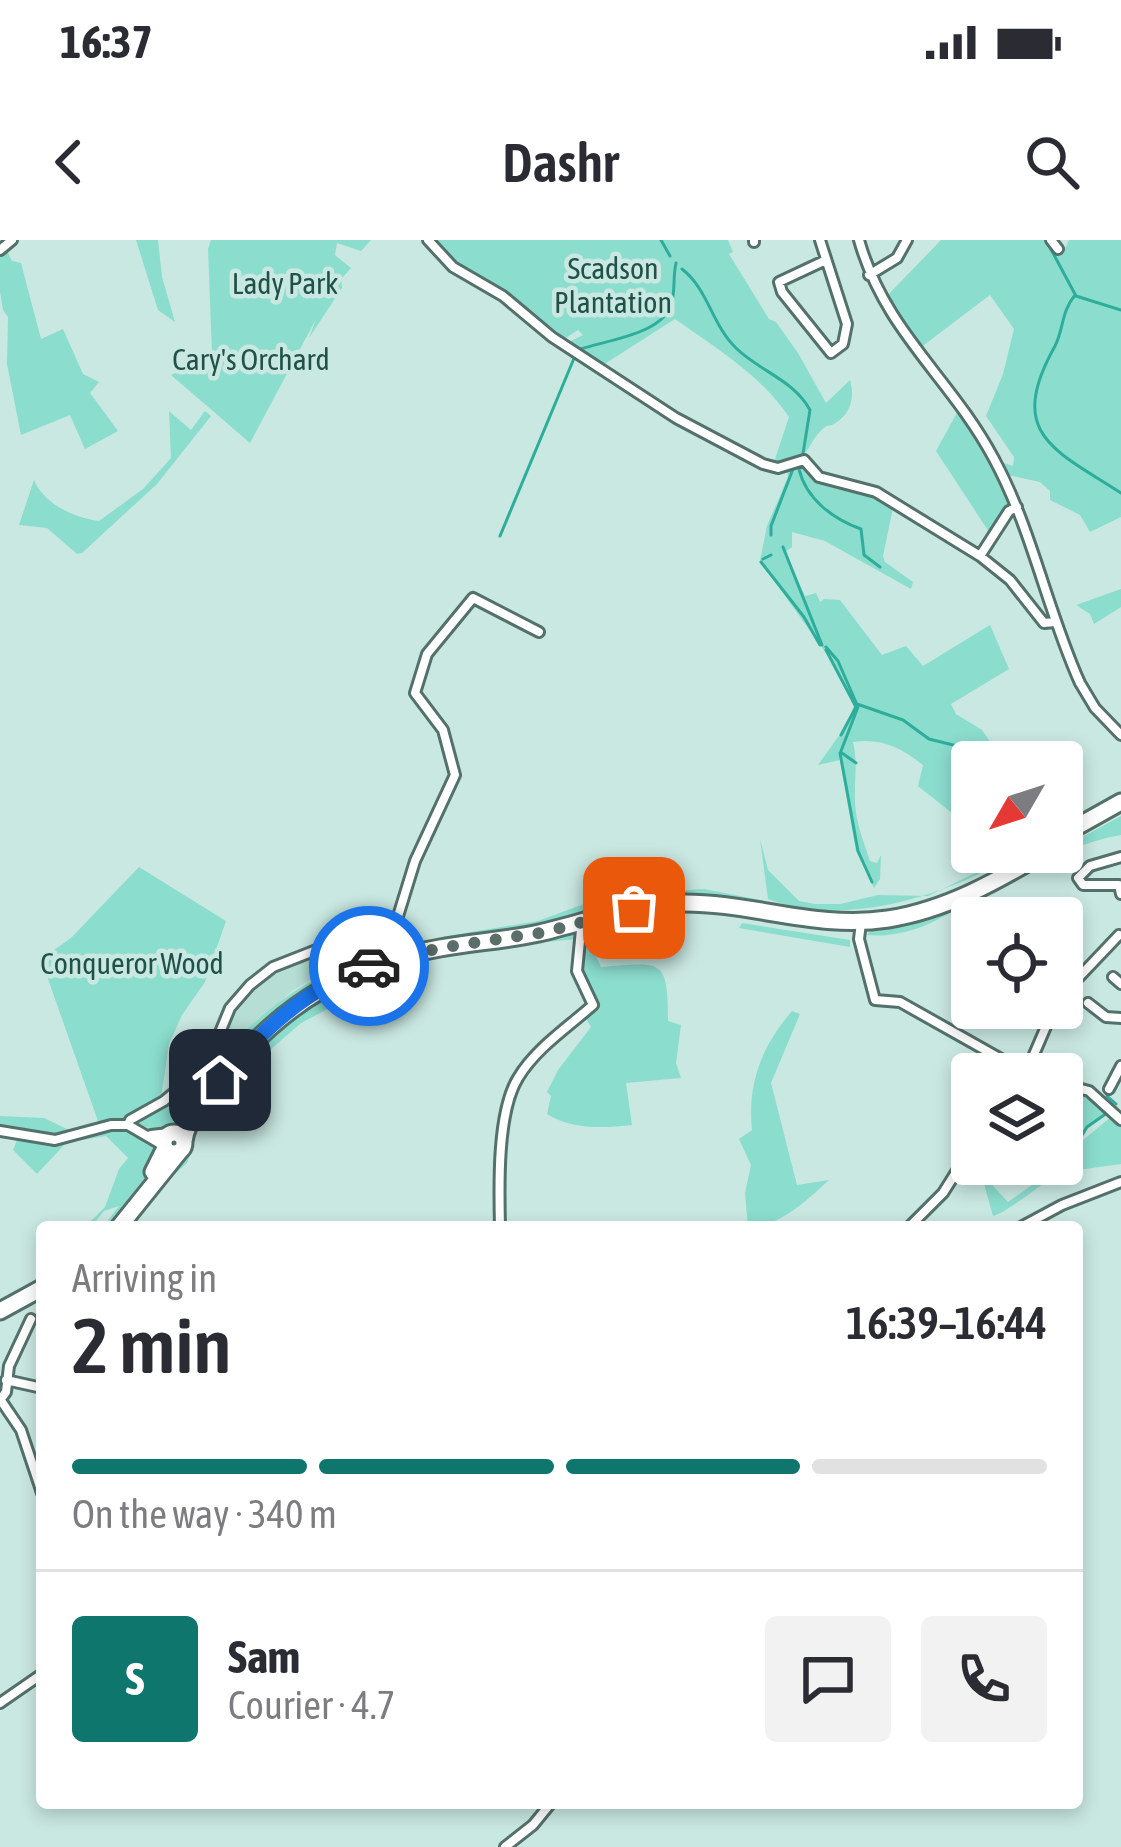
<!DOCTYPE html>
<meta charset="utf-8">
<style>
body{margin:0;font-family:"Asap Condensed",sans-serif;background:#f2f2f3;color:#2b2b33;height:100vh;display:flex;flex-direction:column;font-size:45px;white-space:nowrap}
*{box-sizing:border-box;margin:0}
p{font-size:39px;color:#7c7c81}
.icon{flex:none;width:66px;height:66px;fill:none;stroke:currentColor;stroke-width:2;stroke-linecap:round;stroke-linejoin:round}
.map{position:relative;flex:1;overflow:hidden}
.side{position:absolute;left:36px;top:981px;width:1047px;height:588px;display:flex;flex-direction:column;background:#fff;border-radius:12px;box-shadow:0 6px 18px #0003}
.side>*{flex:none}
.needle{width:78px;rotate:231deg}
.controls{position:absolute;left:951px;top:501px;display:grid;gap:24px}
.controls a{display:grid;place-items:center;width:132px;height:132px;border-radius:12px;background:#fff;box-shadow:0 6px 18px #0003;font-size:60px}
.pin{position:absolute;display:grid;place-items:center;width:102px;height:102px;color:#fff;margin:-51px;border-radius:24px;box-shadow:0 6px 18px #0006}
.courier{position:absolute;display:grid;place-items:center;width:120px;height:120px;margin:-60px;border:9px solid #1a73e8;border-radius:50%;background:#fff;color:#222;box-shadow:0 3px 15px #0007}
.summary em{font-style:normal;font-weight:600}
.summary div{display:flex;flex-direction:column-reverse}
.summary{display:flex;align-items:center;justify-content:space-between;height:204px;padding:0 36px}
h1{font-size:78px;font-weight:600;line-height:90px}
.bar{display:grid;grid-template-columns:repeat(4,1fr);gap:18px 12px;align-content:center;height:144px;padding:0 36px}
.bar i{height:15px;border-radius:9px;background:#e1e1e2}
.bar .selected{background:#0f766e}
.bar p{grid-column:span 4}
.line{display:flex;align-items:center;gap:30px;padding:0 36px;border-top:3px solid #e1e1e2}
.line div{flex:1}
.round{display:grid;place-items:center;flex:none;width:126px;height:126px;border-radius:12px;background:#f2f2f3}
.status{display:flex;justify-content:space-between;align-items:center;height:84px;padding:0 60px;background:#fff;direction:ltr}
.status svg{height:33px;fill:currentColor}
header{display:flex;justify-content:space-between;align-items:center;height:156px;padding:0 36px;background:#fff;font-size:54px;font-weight:600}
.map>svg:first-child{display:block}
.built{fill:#b6ded5}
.green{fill:#8bddce}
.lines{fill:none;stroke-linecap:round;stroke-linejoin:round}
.stream{stroke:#2fad9b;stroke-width:3}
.minor-casing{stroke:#54706a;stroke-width:14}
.highway-casing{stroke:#54706a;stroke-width:21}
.minor{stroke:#fff;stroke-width:8}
.highway{stroke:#fff;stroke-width:15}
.done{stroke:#5b6e6a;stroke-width:12;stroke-dasharray:0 21.6}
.route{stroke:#1a73e8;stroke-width:15}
.labels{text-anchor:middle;stroke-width:9;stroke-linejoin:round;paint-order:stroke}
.park-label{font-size:30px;fill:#20524a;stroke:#c9e8e1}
</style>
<div class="status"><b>16:37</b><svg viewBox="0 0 49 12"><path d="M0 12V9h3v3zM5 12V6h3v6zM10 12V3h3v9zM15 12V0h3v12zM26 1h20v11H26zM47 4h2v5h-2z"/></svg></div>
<header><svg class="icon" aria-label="back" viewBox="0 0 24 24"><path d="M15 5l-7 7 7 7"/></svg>Dashr<svg class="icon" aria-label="search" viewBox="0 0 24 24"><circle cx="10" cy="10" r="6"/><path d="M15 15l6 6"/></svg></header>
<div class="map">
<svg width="1121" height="1607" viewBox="0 0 1121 1607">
<rect width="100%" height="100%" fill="#c9e8e1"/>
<path class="built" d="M366,705L369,715L321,733L292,751L236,801L221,797L227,776L248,749L274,729L316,711Z"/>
<path class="green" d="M136,0H158L162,37L175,82L158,70Z
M211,0H371L361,11L337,3L335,15L351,28L341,39L342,48L309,98L316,79L250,203L171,135L206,119L212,113L208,9Z
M430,0H728L733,12L729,14L769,79L776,82L798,113L826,163L850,140C855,157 851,174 834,184C831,186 827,185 825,187C803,205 812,226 773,225L789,177C762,136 715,107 675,79L603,125L567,103L583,95L578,90L561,101L506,57L463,33Z
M941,0H1049L1057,10L1066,7L1069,0H1121V277L1090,292L1080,275L1050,260V251L1040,242L1008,235L1001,222L1013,226L1014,217L986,176L1003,134L1014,89L990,55L920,108L885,58Z
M7,11L12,21L21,23L41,99L63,89L83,134L99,142L90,153L118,191L85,209L70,175L21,195L7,124L8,77L3,70L0,52V16Z
M169,171L191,190L205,171L211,176L157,244L82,313L77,314L47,288L19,285L34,240C44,264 74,278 99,281L143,249L171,218Z
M958,171L1006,253L1009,265L991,295L936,211Z
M800,221L811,231L894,263L883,316L885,322L913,342L911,349L825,301L792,292V307L785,312L805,356L816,353L820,362L824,359L840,360L882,415L906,406L923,426L990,385L1009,429L951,464L956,474L982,490L1004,522H972V580L967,585L918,546L923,525C901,508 882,498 853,502C858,523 854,540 855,561C855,581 864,602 870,621L877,623L881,615L880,639L874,648L856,611L840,520L818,525L848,483L854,465L838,430L760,321L767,286L788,237L787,227Z
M1121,349V367L1094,384L1090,374L1076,365Z
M1121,576V595C1074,603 1031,627 990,650C949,673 916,699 867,695L872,687L1062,612V608Z
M760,599L768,630L799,661L815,664H840L878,655L928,656L1010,616L1009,612H1020C951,654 847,689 768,659Z
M139,627L226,681L205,742L182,775L169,804L161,858L129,873L126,881L99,884L41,719L71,698Z
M704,649L765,661L689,655L657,656L617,662L531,688L435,698L538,681L608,655Z
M742,683L850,700V707L739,688Z
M573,691L577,699L484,708L376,733L345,760L301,783L255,823L243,817L291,773L388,724Z
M586,696L601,727C661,723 668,716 668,781L681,785L676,823L681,838L626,843L632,885C603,888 572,890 547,874L551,856L547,852L558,830L591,787L584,775L594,765L578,730L582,698Z
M425,701C347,726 290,746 234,810L223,801L226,797L236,800C295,741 344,720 425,701Z
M792,771L800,774L771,843L797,945L829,940C807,960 780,987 748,987L745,953L751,925L739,899L752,890C747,843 762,806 792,771Z
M225,806L233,812L174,887L163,893L133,882L154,870L218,807Z
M241,819L247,828L216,859L197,893L187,923L155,952L134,987H122Z
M1066,845L1077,848L1108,872L1088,887L1076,906L1112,876L1121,883V924L1078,930L1073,923C1053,935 1010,971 993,976L981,933L1008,962L1062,924L1068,915L1062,907V848Z
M0,876L44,878L73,892L58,897L0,888Z
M122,890C137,892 151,895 159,910L153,927L107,987H103L119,966L104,971L91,987H85L105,967L119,929L128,918L106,896L82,900L101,891Z
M18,898L65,901V904L37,934L13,910Z"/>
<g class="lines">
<path class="stream" d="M661,0L670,16
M1046,0L1076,56L1121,70
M682,29C708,49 712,85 736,108C759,131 794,140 810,170L801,226L793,229L771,286V295
M1075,55C1061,72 1064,88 1055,106C1006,194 1053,209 1121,253
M581,109C607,100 665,94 672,62C675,50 673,36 676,23
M799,229C806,259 833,279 861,289L864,315L880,327
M500,296L575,116
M783,307L822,405
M763,319L771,315
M761,322L804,377L820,405
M826,407L838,421L858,467L841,511
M826,410L856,467L841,495
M857,464L903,480L929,499L957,506L973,519L988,522
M840,513L858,611L872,642
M842,513L856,523
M1110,853L1107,856L1116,864
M1076,905L1087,887L1107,873"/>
<defs>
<path id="minor" d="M428,0L453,27L503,56L552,97L676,178L763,224L778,228L804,220L819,237L876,252L980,316L1010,340L1044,383L1055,382
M754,0V2
M820,0L847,84L843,104L831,113L782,52L779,42L826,20
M859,0C885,92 951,138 994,219C1032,289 1047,370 1080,443L1095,468L1121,495
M1051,0L1058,9
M0,10L12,0
M869,35L897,18L907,0
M980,316L1009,271L1017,267
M1121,617L1090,626L1078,638L1083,645H1119L1121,654
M861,683L859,699L875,760L900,762L1026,833
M1113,737L1121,744
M1062,755L1119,695
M1088,763L1106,777L1121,778
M1026,833L1054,768
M1062,844L1089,851L1121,880
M1109,849L1121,826
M128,885L130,880L164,861L191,838L214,807L230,768L250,745L273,727L324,707L391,699L415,621L455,535L443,490L415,453L427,414L473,358L539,392
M0,891L55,900L111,885H128L164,906
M151,895L169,893
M500,987C499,947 497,872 518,838C535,809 568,787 593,765L577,731L581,690
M909,987L943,953L972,907
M1021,987L1062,965L1121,942
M6,1140L42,1148
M0,1159L21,1190L42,1253
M0,1160L6,1152L9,1126L31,1079
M0,1463L42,1434
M505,1607L533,1585L551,1563"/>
<path id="highway" d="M1062,595L1121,562
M164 903a10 10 0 1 1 20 0a10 10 0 1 1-20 0Z
M184,901C188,875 210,852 227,833C283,763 352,723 440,708C473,702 507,700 539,693C587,682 631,664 681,663C751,662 817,690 888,679C946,670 997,641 1046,612
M153,932L165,908
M119,987L180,911
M0,1071L42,1048"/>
</defs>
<use href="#minor" class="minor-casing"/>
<use href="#highway" class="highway-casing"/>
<use href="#minor" class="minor"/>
<use href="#highway" class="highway"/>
</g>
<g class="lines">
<path class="done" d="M369,726L440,708L546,692L634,668"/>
<path class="route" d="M220,840C262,790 307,748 369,726"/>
</g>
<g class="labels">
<g class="park-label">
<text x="613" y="39">Scadson<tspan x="613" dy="34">Plantation</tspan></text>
<text x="285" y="54">Lady Park</text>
<text x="251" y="130">Cary's Orchard</text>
<text x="132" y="734">Conqueror Wood</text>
</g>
</g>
</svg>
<div class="controls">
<a><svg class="needle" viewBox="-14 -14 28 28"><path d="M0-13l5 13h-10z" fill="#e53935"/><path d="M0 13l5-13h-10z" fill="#7c7c81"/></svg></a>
<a><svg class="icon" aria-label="locate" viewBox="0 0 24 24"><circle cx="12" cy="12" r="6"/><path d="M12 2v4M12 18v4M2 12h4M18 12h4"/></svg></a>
<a><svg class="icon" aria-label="layers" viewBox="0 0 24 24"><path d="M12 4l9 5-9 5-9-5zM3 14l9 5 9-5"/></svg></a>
</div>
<div class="pin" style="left:634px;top:668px;background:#ea580c"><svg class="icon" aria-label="bag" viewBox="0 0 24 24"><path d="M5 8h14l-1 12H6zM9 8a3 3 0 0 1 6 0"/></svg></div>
<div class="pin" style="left:220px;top:840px;background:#1f2937"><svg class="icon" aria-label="home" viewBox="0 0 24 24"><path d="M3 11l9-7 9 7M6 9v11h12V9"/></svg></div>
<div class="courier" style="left:369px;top:726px"><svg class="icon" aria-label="car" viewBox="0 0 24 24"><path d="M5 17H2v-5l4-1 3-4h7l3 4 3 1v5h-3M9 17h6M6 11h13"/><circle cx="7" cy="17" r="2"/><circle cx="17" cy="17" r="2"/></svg></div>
<section class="side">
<div class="summary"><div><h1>2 min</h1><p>Arriving in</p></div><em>16:39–16:44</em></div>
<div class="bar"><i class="selected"></i><i class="selected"></i><i class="selected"></i><i></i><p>On the way · 340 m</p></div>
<div class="line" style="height:216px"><b class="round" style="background:#0f766e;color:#fff">S</b><div><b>Sam</b><p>Courier · 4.7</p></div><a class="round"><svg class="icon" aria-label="chat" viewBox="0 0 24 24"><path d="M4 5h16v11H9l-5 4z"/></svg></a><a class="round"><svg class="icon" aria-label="phone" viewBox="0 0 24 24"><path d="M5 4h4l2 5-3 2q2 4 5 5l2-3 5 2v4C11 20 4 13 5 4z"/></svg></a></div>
</section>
</div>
